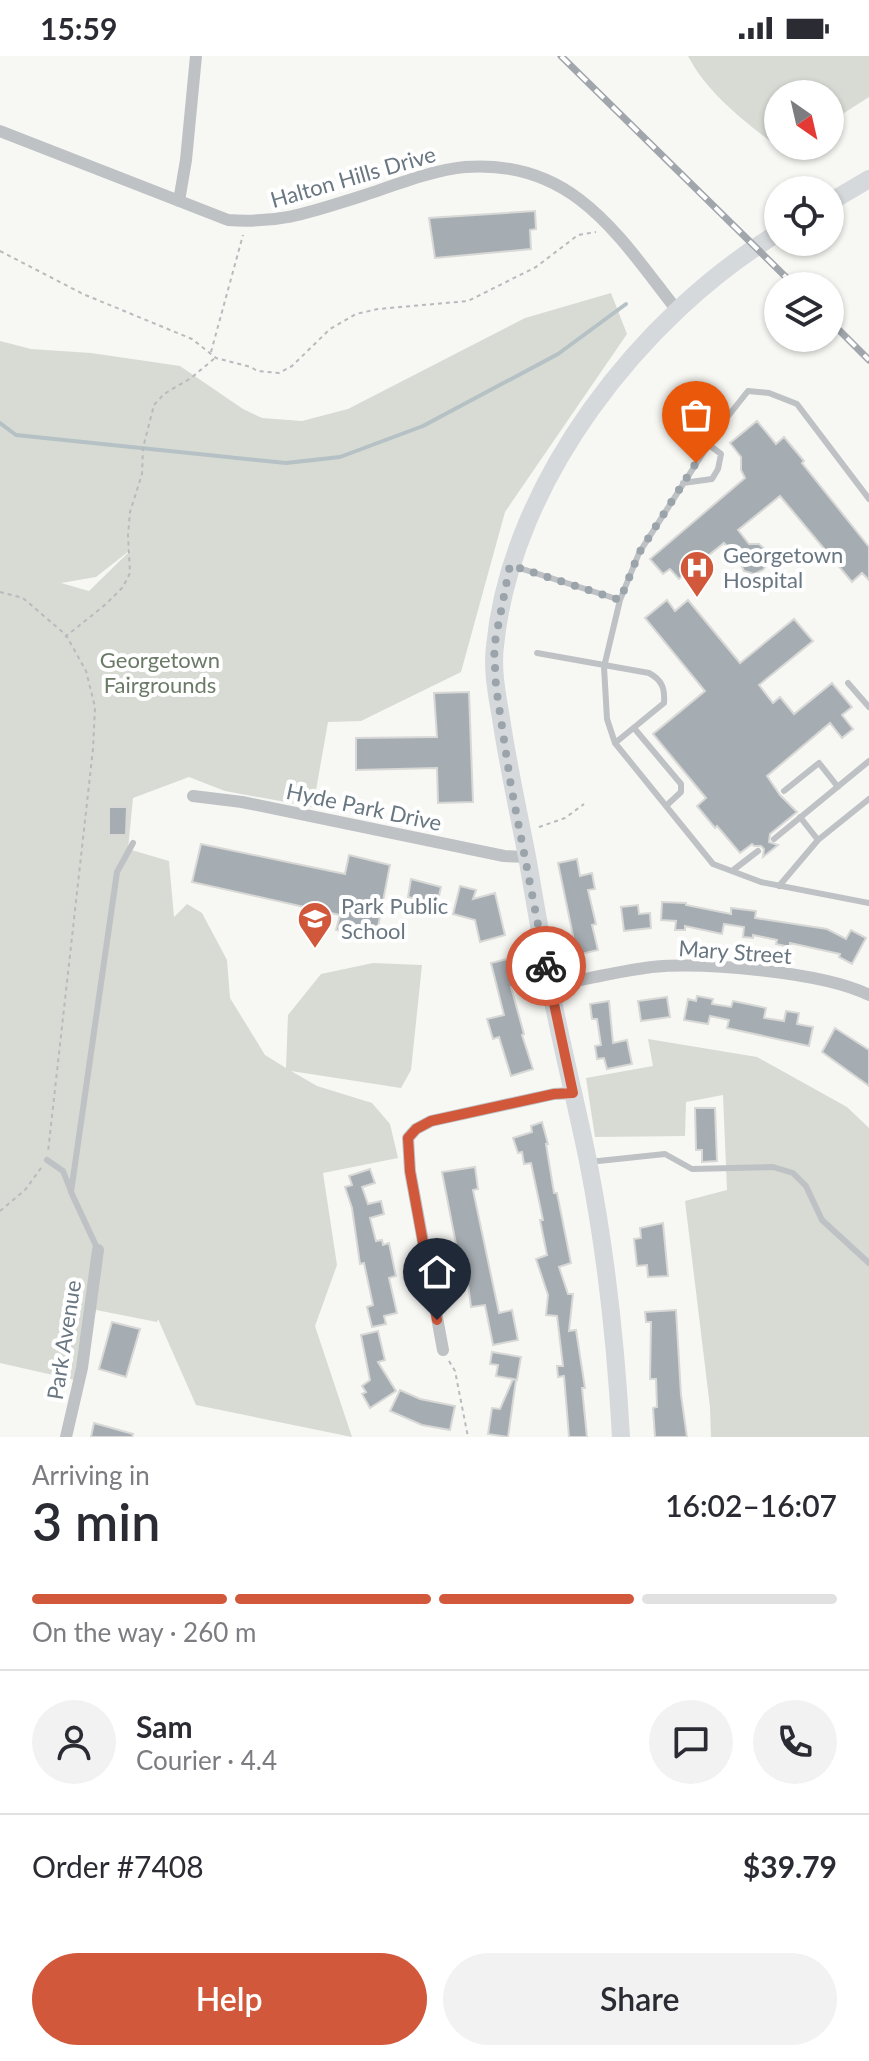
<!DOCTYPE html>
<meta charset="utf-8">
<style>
body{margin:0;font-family:Lato,sans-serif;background:#f2f2f3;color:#2b2b33;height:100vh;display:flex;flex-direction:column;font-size:30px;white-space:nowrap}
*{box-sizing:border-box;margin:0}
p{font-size:26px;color:#7c7c81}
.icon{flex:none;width:44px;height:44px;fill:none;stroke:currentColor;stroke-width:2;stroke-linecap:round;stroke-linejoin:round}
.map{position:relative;height:1381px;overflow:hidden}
.side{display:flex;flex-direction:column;background:#fff;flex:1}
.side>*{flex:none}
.needle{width:52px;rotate:146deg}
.buttons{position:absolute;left:764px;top:24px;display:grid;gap:16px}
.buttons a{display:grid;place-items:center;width:80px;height:80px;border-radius:50%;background:#fff;box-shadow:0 2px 6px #0004;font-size:40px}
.pin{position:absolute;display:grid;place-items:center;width:68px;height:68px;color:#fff;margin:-82px -34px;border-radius:50% 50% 50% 0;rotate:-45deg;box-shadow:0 0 8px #0007}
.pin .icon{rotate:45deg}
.courier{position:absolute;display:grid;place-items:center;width:80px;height:80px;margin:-40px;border:6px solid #d1583a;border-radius:50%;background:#fff;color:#222;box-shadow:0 2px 10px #0007}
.summary em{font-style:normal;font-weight:600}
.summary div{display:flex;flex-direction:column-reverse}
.summary{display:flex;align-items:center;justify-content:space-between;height:136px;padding:0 32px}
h1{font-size:52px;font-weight:600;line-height:60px}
.bar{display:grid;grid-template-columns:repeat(4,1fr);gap:12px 8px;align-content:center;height:96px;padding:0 32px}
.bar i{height:10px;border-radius:6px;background:#e1e1e2}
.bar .selected{background:#d1583a}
.bar p{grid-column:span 4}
.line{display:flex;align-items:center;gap:20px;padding:0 32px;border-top:2px solid #e1e1e2}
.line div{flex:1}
.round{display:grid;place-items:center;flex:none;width:84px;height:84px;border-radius:42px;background:#f2f2f3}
.action{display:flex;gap:16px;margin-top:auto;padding:16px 32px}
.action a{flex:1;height:92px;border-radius:48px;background:#d1583a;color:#fff;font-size:32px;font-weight:600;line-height:92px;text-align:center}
.action a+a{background:#f2f2f3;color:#2b2b33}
.status{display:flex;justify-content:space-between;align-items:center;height:56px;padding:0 40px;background:#fff;direction:ltr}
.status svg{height:22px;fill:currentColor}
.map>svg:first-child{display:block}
.green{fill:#d7dbd4;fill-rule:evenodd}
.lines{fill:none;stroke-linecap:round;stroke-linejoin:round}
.stream{stroke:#b5c1c4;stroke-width:4}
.building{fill:#a6adb2;stroke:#d8d8d6;stroke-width:2}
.path{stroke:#b8bbbd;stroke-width:2;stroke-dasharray:4 4;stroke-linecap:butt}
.lane{stroke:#bec2c5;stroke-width:6}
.street{stroke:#bec2c5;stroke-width:12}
.secondary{stroke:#d5d9dc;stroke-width:18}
.rail-casing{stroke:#a0a6ab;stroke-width:7}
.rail{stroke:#fff;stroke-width:4;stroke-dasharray:12;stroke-linecap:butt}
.done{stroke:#9ba4aa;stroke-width:8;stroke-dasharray:0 14.4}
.route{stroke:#d1583a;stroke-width:10}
.labels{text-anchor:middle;stroke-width:8;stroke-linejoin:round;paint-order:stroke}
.street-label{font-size:22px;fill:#697782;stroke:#fff}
.poi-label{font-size:22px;fill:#697782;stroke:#fff;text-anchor:start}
.park-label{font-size:22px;fill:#6b7a67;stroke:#fff}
</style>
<div class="status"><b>15:59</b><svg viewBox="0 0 49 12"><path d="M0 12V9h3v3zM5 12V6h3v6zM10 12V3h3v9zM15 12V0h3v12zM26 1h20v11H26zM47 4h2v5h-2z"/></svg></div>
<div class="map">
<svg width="869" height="1381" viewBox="0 0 869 1381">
<rect width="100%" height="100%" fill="#f7f7f4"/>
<path class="green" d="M688,0H869V41L830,66V38H778V90H792L783,95C748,68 709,40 688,0Z
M611,237L627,278L505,456L461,616L361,665L328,666L313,751L225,735L189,721L133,742L128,793L169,805L174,861L187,848L202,857L227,904L230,942L265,999L286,1012L288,959L321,918L373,907L422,909L411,1014L401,1032L291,1015L317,1030L372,1047L390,1068L398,1102L323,1117L337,1209L315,1270L352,1381L196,1349L158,1263L157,1266L96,1254L75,1324L0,1307V285L31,293L91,297L180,310L243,353L262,362L302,365L348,353L525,262ZM133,492L89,535L61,527L96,521Z
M648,983L757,1001L847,1051L869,1072V1381H711L710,1351L685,1145L727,1134L723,1039L686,1046L685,1080L595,1081L586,1022L653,1010Z"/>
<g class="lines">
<path class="stream" d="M0,367L16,379L286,407L340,401L423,370L558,298L626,248"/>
</g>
<path class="building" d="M535,155L536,173L530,174L531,193L435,202L429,162Z
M757,365L776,388L784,381L804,405L802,407L869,491V524L862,517L852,526L780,440L738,474L749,488H759L768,496L769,505L763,514L754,518L744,515L739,504L724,487L679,523L670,513L663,518L650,503L745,422L741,414V401L730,387Z
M667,544L675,555L688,544L740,607L794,563L813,585L759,629L773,647L780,641L794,658L832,627L852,651L842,659L853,673L842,682L830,667L767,720L780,739L797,756L770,778L769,786L778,789L763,801L764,793L761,790H754L752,788L740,797L717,770L715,772L697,750L706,742L653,678L705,635L645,562Z
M469,636L473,746L438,747L437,712L356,714V682L437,681L434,637Z
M109,751H127L126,779H109Z
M201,788L345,818L349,799L390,809L376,881L336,874L340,859L192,826Z
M577,803L580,820L592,817L595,833L588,834L596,868L592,869L598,894L577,899L558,807Z
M411,823L441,831L436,854L414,850L416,843L408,841Z
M460,830L476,834L473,843L495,837L505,879L480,886L475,864L453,858Z
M662,846L686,847V849L731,858V852L756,855L755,862L827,873L846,883L851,874L866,882L852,908L839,901L840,898L790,887V891L776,888L777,884L753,879V882L743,881L744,871L724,868L722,878L685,870V874H675L676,865L661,864Z
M638,849L639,858L650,857L651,872L624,875L621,851Z
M507,903L515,930L511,931L524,978L522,979L533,1013L511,1020L499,981L493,983L487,963L504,959L491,907Z
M697,940L713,943L712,948L731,951L733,945L766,952L764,962L784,965L786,955L799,957L797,968L813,971L809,990L727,972L729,964L710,960L708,968L684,964L688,943L696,945Z
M667,941L670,961L641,965L638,945Z
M609,945L613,987L627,984L632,1008L607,1013L604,1002L597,1003L595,990L601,989L597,963H592L590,948Z
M835,972L869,994V1030L822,996Z
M695,1052H715L717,1105L702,1106V1094H696Z
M542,1066L548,1088H546L554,1137H557L571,1207L559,1211L568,1238H573L569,1275L576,1274L585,1332H582L587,1381H569L564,1320L558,1321L557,1310H563L557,1260L546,1259L548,1239L536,1203L547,1199L540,1164H543L531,1107L524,1108L522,1096L518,1097L513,1082L532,1076L531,1070Z
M475,1111L478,1133L473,1134L499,1257L512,1254L518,1284L493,1289L485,1249L471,1251L466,1213L461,1214L442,1116Z
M370,1113L375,1127L362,1131L368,1148L381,1145L384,1158L370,1162L376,1185L382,1184L383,1189L389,1187L396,1220L389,1222L397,1257L384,1260L386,1268L372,1271L367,1251L373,1249L364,1207L360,1208L352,1152L345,1131L352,1129L349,1120Z
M663,1167L668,1220L648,1221L647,1209L637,1210L634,1183L641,1182L640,1172Z
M676,1254L681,1339L687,1381H655L653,1352L657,1351L656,1323H650L651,1266H646L645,1256Z
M112,1266L140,1273L126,1321L99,1313Z
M378,1275L385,1304L378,1306L396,1335L370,1352L362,1338L366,1336L362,1330L370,1324L361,1279Z
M492,1296L521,1301L517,1324L513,1323L516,1324L508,1381L488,1378L492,1352L500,1353L513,1323L496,1320L498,1309L490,1308Z
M400,1334L420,1343L455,1350L450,1374L422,1369L390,1355Z
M94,1367L133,1378L132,1381H91Z"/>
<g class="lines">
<path class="path" d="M0,195L83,238L192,283L216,302L251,311L257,315L279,317L292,310L330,273L356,258L378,253L468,245L536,211L578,179L596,176
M211,296L243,179
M0,536L23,542L66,579L86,615L95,651L93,693L48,1096
M65,581L106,548L123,531L130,517L128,479L130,456L142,418L143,392L154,349L164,338L191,322L215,302
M539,771L565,762L584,748
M0,1155L25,1134L41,1112
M449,1305L455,1315L468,1381"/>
<path class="lane" d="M683,427L712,423L718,413L721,398L708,388
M869,443L797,348L769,337L748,335L721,369L639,497L620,544L604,611L607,663L615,687L713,808L761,826L869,847
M513,510L620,544
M537,597L649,617C662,624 665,632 664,647L615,687
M848,627L869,651
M634,672L681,728V736L666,750
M784,735L819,707L838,731
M800,761L818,784
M774,783L869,705
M732,815L758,795
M779,830L818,784L869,743
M47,1104L63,1115L71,1135
M589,1106L665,1098L692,1113L773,1111L793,1117L806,1130L822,1164L869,1207
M98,1194L71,1136L117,816L133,787"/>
<path class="street" d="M0,75L228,164C282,168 314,155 365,139C395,129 433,114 465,111C573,103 618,179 676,253
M179,145L186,104L196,0
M193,740L242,746L504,800L527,801
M550,930C584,924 618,915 652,911C704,906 823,916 869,939
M443,1294L410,1115L408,1082L416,1073L431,1065L554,1038L573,1037
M66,1381L82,1312L98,1194"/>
<path class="secondary" d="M830,146L869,123
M621,1381C616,1289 606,1196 588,1105C576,1046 561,988 550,930C542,888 535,847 528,806C519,758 508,710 501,662C497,639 492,614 495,590C511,426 641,260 778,177"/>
<defs>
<path id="rail" d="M561,0L795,230
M830,265L869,304"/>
</defs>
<use href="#rail" class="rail-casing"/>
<use href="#rail" class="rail"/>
</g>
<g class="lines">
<path class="done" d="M546,910L511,730L496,631L494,591L510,509L620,544L639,497L696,407"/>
<path class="route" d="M437,1264L410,1115L408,1082L416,1073L431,1065L554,1038L573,1037L546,910"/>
</g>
<defs>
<symbol id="hospital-pin" viewBox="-11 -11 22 30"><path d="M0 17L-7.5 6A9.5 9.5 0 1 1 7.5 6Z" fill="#d1583a" stroke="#fff"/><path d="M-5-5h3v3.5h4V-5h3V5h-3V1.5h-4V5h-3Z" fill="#fff"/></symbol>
<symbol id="school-pin" viewBox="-11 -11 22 30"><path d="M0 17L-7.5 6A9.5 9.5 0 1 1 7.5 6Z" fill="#d1583a" stroke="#fff"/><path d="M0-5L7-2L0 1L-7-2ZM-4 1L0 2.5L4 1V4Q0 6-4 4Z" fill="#fff"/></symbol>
</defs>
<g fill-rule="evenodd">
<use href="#hospital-pin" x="677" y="492" width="40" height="54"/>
<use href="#school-pin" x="295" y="843" width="40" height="54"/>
</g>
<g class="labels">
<g class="street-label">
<text transform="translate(353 121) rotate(-16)" y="8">Halton Hills Drive</text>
<text transform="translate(364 751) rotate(12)" y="8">Hyde Park Drive</text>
<text transform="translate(735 896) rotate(4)" y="8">Mary Street</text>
<text transform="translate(64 1284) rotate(-81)" y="8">Park Avenue</text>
</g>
<g class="poi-label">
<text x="723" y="507">Georgetown<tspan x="723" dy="25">Hospital</tspan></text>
<text x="341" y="858">Park Public<tspan x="341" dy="25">School</tspan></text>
</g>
<g class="park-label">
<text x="160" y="612">Georgetown<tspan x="160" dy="25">Fairgrounds</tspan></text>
</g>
</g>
</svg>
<div class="buttons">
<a><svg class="needle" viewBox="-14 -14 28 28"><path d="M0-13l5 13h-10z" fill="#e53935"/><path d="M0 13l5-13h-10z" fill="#7c7c81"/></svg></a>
<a><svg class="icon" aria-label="locate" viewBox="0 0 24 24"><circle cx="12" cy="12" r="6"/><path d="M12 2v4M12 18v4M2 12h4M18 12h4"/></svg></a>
<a><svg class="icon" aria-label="layers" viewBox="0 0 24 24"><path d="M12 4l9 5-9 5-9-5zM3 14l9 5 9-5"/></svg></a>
</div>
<div class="pin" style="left:696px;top:407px;background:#ea580c"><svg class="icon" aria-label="bag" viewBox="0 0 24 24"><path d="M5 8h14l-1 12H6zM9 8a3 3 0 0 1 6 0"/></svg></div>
<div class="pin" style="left:437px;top:1264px;background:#1f2937"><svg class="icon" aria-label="home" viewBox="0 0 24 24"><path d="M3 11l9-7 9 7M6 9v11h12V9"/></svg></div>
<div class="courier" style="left:546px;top:910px"><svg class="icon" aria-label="bike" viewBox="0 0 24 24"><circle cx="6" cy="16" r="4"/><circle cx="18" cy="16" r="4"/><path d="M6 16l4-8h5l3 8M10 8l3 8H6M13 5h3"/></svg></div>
</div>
<section class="side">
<div class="summary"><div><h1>3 min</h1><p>Arriving in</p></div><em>16:02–16:07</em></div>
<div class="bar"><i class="selected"></i><i class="selected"></i><i class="selected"></i><i></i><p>On the way · 260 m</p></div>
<div class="line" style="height:144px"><a class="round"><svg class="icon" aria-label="person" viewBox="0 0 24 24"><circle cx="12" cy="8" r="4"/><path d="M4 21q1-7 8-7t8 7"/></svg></a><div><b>Sam</b><p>Courier · 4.4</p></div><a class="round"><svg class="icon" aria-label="chat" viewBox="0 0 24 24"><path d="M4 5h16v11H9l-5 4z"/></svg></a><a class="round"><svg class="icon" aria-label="phone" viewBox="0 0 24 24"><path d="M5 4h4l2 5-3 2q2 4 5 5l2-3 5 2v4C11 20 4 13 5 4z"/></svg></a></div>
<div class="line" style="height:104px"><div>Order #7408</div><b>$39.79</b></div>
<div class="action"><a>Help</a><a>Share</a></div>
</section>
